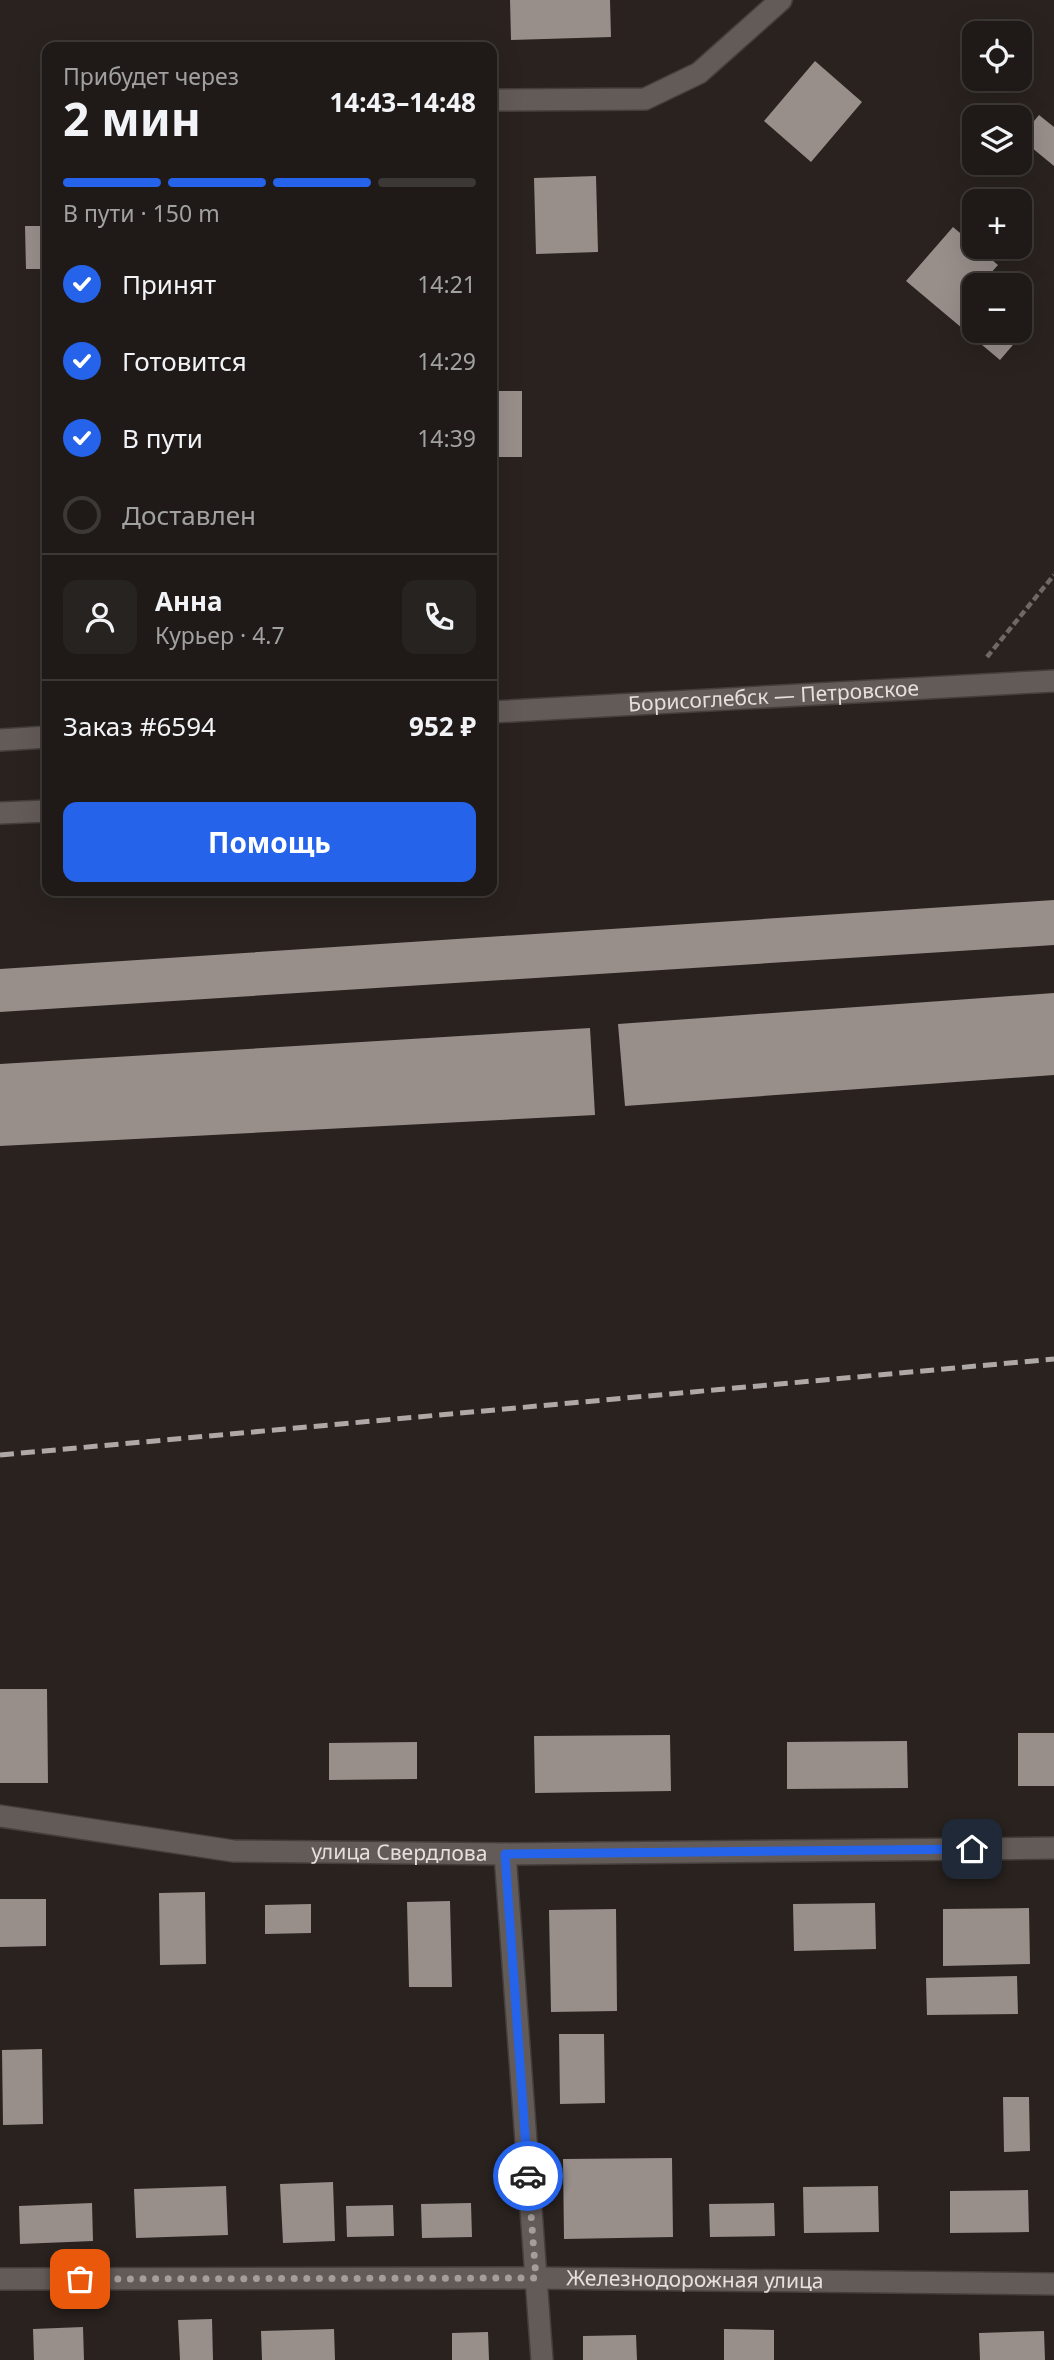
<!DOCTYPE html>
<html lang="ru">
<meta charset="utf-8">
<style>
body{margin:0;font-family:"Noto Sans",sans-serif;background:#272320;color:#f1f3f6;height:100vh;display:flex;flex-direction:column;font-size:26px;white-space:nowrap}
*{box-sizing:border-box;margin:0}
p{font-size:23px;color:#a1a1a1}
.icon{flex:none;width:38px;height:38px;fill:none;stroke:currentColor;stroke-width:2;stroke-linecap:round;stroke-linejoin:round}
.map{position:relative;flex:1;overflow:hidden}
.drawer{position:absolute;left:42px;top:42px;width:455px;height:854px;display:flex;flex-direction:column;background:#1f1a17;border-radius:14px;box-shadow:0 7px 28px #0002,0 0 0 2px #3c3836}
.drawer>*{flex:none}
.buttons{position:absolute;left:962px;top:21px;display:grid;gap:14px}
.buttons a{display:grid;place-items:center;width:70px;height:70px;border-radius:14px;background:#1f1a17;box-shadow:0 7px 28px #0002,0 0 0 2px #3c3836;font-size:35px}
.pin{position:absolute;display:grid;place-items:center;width:60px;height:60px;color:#fff;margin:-30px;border-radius:14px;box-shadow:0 4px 10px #0006}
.courier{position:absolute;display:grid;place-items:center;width:70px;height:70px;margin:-35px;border:5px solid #2563eb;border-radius:50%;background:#fff;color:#222;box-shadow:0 2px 9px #0007}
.head em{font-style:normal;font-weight:700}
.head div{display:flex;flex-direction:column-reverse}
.head{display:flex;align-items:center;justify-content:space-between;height:119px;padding:0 21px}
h1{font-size:46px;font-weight:700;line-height:52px}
.bar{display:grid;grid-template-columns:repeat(4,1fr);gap:10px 7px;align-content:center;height:84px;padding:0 21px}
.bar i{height:9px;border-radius:5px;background:#3c3836}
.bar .on{background:#2563eb}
.bar p{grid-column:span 4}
.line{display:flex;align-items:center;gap:18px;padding:0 21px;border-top:2px solid #3c3836}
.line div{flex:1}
.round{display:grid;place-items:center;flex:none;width:74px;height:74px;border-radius:14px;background:#272320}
ol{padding:0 21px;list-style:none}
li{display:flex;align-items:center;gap:21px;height:77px}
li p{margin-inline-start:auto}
li .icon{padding:7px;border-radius:50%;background:#2563eb;color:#fff;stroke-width:4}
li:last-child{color:#a1a1a1}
li i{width:38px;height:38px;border:4px solid #3c3836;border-radius:50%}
.button{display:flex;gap:14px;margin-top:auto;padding:14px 21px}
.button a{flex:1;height:80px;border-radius:14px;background:#2563eb;color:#fff;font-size:28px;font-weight:700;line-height:80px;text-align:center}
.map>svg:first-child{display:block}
.building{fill:#988f8b}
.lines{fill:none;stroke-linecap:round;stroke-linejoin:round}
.minor-casing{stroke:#443e3c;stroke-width:24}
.path{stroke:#6f6966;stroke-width:4.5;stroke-dasharray:7 3.5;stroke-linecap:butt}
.minor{stroke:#635b57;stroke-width:21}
.rail{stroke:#aea8a6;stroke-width:5;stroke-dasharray:14 7;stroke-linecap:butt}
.done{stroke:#a39e9b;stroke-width:7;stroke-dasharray:0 12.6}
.route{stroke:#2563eb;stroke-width:9}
.labels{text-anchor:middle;stroke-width:7;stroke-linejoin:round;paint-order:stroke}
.street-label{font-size:21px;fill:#e5e0de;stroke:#29221f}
</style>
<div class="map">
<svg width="1054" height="2360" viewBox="0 0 1054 2360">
<rect width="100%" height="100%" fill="#29221f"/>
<path class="building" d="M510,0H610L611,37L511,40Z
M815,61L862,102L811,162L764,121Z
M1039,115L1054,127V166L1020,138Z
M596,176L598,252L536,254L534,178Z
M25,226H47V269H26Z
M953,227L998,265L980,285H975V331H1020V327L1025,331L1000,360L906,281Z
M492,391H522V457H492Z
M492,510H497L499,606L492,607Z
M1054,900V945L0,1012V969Z
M1054,993V1075L625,1106L618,1024Z
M590,1028L595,1115L0,1146V1064Z
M0,1689H47L48,1783H0Z
M1018,1733H1054V1786H1018Z
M670,1735L671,1791L535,1793L534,1736Z
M907,1741L908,1788L787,1789V1742Z
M417,1742V1779L329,1780V1743Z
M205,1892L206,1964L160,1965L159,1893Z
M0,1899H46V1946L0,1947Z
M450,1901L452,1987H409L407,1902Z
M875,1903L876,1949L794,1951L793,1904Z
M311,1904V1933L265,1934V1905Z
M1029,1908L1030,1964L943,1966V1909Z
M616,1909L617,2011L551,2012L549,1910Z
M1017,1976L1018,2014L927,2015L926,1978Z
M559,2034H604L605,2103L560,2104Z
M42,2049L43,2124L3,2125L2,2050Z
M1003,2097H1029L1030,2151L1004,2152Z
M672,2158L673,2237L564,2239L563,2159Z
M333,2182L335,2241L283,2243L280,2184Z
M226,2186L228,2235L136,2238L134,2189Z
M878,2186L879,2232L804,2233L803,2187Z
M1028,2190L1029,2232L950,2233V2191Z
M92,2203L93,2241L20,2244L19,2206Z
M471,2203L472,2237L422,2238L421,2204Z
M774,2203L775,2236L710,2237L709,2204Z
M393,2205L394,2236L347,2237L346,2206Z
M212,2319L213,2360H180L178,2320Z
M83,2327L84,2360H34L33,2329Z
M334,2329L335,2360H262L261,2331Z
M724,2329L774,2330V2360H724Z
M1044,2331L1045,2360H980L979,2333Z
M488,2332L489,2360H452V2333Z
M636,2335L637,2360H583V2336Z"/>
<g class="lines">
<defs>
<g id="minor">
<path d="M492,100L645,99L699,73L781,0"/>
<path id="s1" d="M492,712L1054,681"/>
<path d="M0,740L47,737"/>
<path d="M0,813L47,811"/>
<path id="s2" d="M0,1816L233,1851L505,1854L1054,1848"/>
<path d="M505,1854L542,2360"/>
<path id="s3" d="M0,2279L536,2278L1054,2284"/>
</g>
</defs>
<use href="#minor" class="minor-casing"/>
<path class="path" d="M987,657L1054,575"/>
<use href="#minor" class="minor"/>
<path class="rail" d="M0,1455L1054,1359"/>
</g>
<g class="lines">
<path class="done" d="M80,2279L536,2278L528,2176"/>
<path class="route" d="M528,2176L505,1854L972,1849"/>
</g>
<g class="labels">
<g class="street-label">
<text dy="7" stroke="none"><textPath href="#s1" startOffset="282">Борисоглебск — Петровское</textPath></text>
<text dy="7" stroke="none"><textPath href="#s2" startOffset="402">улица Свердлова</textPath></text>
<text dy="7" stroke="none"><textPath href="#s3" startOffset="695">Железнодорожная улица</textPath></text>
</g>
</g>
</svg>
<div class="buttons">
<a><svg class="icon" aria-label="locate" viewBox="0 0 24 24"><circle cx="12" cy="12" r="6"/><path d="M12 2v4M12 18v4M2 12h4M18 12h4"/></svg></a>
<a><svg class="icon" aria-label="layers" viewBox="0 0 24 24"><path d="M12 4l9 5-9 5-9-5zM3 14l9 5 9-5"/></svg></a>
<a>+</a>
<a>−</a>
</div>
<div class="pin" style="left:80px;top:2279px;background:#ea580c"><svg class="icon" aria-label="bag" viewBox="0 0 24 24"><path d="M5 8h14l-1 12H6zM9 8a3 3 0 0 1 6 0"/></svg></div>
<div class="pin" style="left:972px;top:1849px;background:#1f2937"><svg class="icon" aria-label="home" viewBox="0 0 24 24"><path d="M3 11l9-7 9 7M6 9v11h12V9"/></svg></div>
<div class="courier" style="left:528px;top:2176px"><svg class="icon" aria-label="car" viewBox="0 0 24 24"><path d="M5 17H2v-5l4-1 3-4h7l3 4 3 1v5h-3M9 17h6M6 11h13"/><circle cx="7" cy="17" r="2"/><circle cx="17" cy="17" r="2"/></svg></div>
<section class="drawer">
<div class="head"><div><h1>2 мин</h1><p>Прибудет через</p></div><em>14:43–14:48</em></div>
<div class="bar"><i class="on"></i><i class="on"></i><i class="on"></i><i></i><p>В пути · 150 m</p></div>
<ol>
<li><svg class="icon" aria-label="check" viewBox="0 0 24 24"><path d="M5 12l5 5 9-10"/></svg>Принят<p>14:21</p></li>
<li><svg class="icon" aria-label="check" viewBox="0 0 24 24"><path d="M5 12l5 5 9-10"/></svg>Готовится<p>14:29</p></li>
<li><svg class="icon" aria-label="check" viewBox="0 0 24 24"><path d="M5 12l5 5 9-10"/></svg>В пути<p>14:39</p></li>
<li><i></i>Доставлен</li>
</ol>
<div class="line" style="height:126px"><a class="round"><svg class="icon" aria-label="person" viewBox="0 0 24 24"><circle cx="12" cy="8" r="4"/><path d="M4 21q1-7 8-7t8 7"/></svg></a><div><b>Анна</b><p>Курьер · 4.7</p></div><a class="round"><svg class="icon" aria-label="phone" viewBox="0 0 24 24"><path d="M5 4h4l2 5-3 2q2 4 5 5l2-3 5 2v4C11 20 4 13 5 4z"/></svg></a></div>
<div class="line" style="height:91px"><div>Заказ #6594</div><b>952 ₽</b></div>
<div class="button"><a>Помощь</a></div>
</section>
</div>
